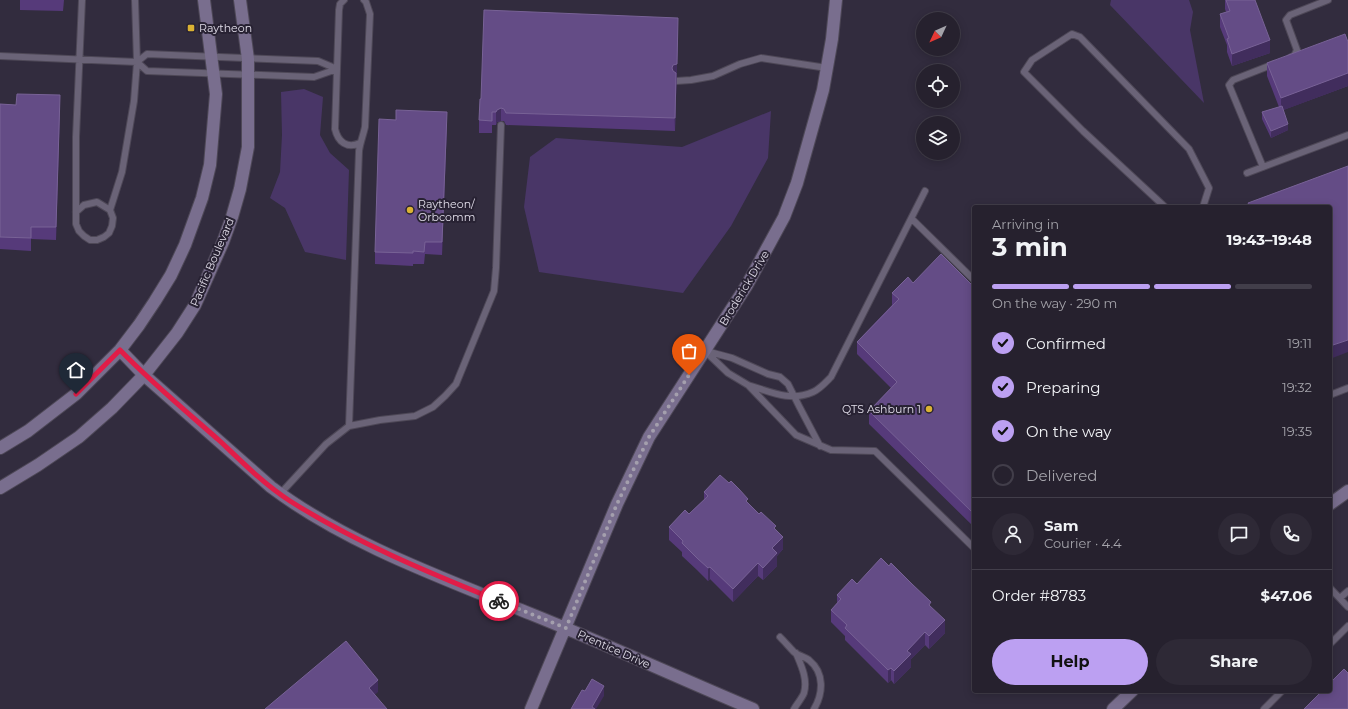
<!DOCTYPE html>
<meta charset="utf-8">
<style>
body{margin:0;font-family:Montserrat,sans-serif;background:#2e2936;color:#f1f3f6;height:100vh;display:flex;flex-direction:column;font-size:15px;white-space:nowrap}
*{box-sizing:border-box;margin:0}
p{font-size:13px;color:#a4a3aa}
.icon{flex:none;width:22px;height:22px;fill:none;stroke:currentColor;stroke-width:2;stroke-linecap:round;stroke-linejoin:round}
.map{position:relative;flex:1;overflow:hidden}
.sheet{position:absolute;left:972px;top:205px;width:360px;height:488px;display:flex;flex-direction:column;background:#26212e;border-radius:4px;box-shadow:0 2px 10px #0003,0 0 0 1px #423e4a}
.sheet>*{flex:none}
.needle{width:26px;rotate:226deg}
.buttons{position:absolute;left:916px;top:12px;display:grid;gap:8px}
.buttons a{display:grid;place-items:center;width:44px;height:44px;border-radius:50%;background:#26212e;box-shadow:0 2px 10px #0003,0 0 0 1px #423e4a;font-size:20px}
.pin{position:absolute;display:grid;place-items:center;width:34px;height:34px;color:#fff;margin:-41px -17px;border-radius:50% 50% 50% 0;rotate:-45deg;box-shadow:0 0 4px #0007}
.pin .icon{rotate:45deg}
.courier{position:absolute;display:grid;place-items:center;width:40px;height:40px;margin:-20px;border:3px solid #e11d48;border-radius:50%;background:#fff;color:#222;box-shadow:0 1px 5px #0007}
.summary em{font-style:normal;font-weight:700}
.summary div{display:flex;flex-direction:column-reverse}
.summary{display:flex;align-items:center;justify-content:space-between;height:68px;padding:0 20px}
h1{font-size:26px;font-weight:700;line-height:30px}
.bar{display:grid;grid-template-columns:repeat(4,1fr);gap:6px 4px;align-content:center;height:48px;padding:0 20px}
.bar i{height:5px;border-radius:3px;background:#423e4a}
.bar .active{background:#bca0f2}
.bar p{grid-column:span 4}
.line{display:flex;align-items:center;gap:10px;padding:0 20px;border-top:1px solid #423e4a}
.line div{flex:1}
.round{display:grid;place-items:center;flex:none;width:42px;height:42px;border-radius:21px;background:#2e2936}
ol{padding:0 20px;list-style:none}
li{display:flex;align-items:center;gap:12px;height:44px}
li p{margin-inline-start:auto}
li .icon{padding:4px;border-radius:50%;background:#bca0f2;color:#111;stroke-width:4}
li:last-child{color:#a4a3aa}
li i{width:22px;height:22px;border:2px solid #423e4a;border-radius:50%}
.primary-button{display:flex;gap:8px;margin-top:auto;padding:8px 20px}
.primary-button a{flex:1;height:46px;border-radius:24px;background:#bca0f2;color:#111;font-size:16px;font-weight:700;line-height:46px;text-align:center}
.primary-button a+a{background:#2e2936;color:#f1f3f6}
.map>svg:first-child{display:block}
.green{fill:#493667}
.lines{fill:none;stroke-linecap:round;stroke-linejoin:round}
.lane-casing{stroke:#4e4857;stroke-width:8}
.secondary-casing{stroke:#4e4857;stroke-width:14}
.lane{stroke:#6a6377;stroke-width:6}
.secondary{stroke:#796e8e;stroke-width:12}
.wall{fill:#563a7a}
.shaded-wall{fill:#412d5d}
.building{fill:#644c86;stroke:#786296}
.done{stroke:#a49fad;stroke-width:4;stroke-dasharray:0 7.2}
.route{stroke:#e11d48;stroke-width:5}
.poi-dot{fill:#dbb233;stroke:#282233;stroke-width:1.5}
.labels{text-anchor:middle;stroke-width:4;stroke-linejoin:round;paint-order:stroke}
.poi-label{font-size:11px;fill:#e1dde9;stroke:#282233;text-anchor:start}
.street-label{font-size:11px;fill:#e1dde9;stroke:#282233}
</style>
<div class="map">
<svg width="1348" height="709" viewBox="0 0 1348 709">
<rect width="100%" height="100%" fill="#322c3e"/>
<path class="green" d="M1111,0H1189L1193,12L1190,30L1204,103L1110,5Z
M304,89L323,97L320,135L330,153L349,170L346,260L305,252L285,208L270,198L280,172L282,135L281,92Z
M771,111L768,158L731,226L683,293L539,272L524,207L530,157L556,138L682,147Z"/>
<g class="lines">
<defs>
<path id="lane" d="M82,0L76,137V224L79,231L84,236L90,240H97L104,237L109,233L112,226L113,218L110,210L122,172L134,101L137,62L135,0
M344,0L340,4L339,10L335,129C338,142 347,149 360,143
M0,56L137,62L147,54L318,61L337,69
M1291,57L1294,56L1297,50L1286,20L1290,15L1328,0
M137,62L147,71L314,77L337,69
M676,81L691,80L713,76L740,64L761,58L827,68
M1263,167L1229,85L1233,80L1274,64
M1247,173L1348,135
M1165,207L1083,131L1024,72L1032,60L1072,34L1080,37L1189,149L1209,188L1203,207
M76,212L84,205L97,202L110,210
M912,219L974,280
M704,350L728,373L748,385L796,435L831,450L875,451L974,548
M706,351L732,358L768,374L780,377L788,384L799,406L820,446
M748,385C771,392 790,402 813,392C820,389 826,382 831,377L925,191
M1330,395L1348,388
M349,426L359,151C360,143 363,136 365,127L370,14L366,2L364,0
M280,494L326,444L349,426L380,420L415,416L433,407L445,396L456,384L494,291L496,268L501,125
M1330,588L1348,607
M1340,598L1348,591
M780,637C785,642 790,648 795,653C800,656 805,657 809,660C825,673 823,694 814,709
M1330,644L1348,626
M794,709C797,704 802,698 804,693C808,679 801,665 796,653
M1264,709L1282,691"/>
<path id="secondary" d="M120,350L144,375L271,487C347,544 443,578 531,614C606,644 679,678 753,709
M0,448L28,431L76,394L120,350L139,325L155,301L171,275L185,245L202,198L210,165L216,94L204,0
M0,488L38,465L79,437L112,408L144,375L177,333L195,305L223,242L232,217L240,189L248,147V59L240,0
M1330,504L1348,491
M531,709L617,504L649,437L747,285L784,217L797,183L823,90L832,39L836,0
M1113,709L1132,691"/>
</defs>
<use href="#lane" class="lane-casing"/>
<use href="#secondary" class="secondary-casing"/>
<use href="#lane" class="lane"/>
<use href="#secondary" class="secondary"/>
</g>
<path class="wall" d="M20,0H64L63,11L20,10Z
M1225,0H1255L1270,53L1232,66L1227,52V45L1220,27V14L1226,12L1225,9Z
M678,31L675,131L506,125L504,121H501L497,122L496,125H492V133H479V120L481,99Z
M1348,42V86L1283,110L1288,130L1271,138L1262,119V112L1279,107L1267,76V63Z
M0,104L60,108L56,240L31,239V251L0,249Z
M447,124L442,255L425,254L424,264H413V266L375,264V252Z
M913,283L974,287V527L869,424V411L891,388L857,354V342L892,305V293Z
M704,492L748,503L776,530L783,549L777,556V566L763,580L758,576L733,602L710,579L708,581L697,570L682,556V552L669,540V527L689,514L704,500Z
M857,584L931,607L945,633L929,649L925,645L911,659V667L894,684L891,680L888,683L845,640V636L831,622V610L837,603V595Z"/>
<path class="shaded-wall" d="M678,18V31L675,131L673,78L672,68Z
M1270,40V53L1232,66V54Z
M1348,73V86L1281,111V98Z
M60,95V108L56,240V227Z
M501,108V121L497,122L496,125V112L497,110Z
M447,112V124L442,255V242Z
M1288,124V130L1271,138V131Z
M1348,340V352L1330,359V346Z
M783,537V549L777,556V566L763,580V568L772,548Z
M758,563V576L733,602V589Z
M710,567V579L708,581V568Z
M945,620V633L929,649V636Z
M925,632V645L911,659V667L894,684V671L907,651Z
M891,668V680L888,683V670Z
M378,680V692L369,700V688Z
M604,686V696L596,709H592V707Z"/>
<path class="building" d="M1226,0H1255L1270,40L1232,54L1227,39L1229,38L1220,14L1230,11Z
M484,10L678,18L677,64L673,65L672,68L673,71L676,73L675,118L506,113L504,109L501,108L497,110L496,112H492V121L479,120L480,99H481Z
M1345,34L1348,42V73L1281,98L1267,63Z
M17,94L60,95L56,227H31V238L0,237V104L16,105Z
M1282,106L1288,124L1271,131L1262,112Z
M396,110L447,112L442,242H425L424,252L413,251V253L375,252L379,119L396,120Z
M1348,166V340L1330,346V207H1250L1248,203Z
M941,254L974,287V514L869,411L897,382L857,342L899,299L892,293L908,277L913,283Z
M720,475L729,483L731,481L739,489L748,499L746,501L759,514L761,512L776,526L774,528L783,537L772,548L777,553L763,568L758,563L733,589L710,567L708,568L697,558L682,543L683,541L669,527L685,510L689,514L708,496L704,492Z
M881,558L889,566L891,563L912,584L931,602L929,605L945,620L929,636L925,632L907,651L911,654L894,671L891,668L888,670L845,628L847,625L831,610L841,599L837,595L852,579L857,584Z
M346,641L378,680L369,688L387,709H265Z
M1344,669L1348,673V709H1304L1322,691H1330V683Z
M592,679L604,686L592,707L595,709H571L582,690L585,691Z"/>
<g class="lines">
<path class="done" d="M499,601L566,628L617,504L649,437L689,375"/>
<path class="route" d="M76,394L120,350C152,383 187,412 221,442C243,463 265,485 290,501C355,542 427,572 499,601"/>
</g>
<g class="poi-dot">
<rect x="187" y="24" width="8" height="8" rx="2"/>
<circle cx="410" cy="210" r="4"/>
<circle cx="929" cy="409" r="4"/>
</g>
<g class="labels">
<g class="poi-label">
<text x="199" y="32">Raytheon</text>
<text x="418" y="208">Raytheon/<tspan x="418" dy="13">Orbcomm</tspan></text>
<text x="921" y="413" text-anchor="end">QTS Ashburn 1</text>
</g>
<g class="street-label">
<text transform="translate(212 262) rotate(-67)" y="4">Pacific Boulevard</text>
<text transform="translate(744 288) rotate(-59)" y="4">Broderick Drive</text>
<text transform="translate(614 649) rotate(24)" y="4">Prentice Drive</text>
</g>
</g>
</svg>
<div class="buttons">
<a><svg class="needle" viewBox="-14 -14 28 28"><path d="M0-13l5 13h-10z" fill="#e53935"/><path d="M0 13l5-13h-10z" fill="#a4a3aa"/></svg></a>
<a><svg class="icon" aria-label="locate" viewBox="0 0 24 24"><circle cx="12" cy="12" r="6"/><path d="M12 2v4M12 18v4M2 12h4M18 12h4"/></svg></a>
<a><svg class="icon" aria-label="layers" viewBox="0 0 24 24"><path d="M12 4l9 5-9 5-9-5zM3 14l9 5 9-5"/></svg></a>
</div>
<div class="pin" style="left:689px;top:375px;background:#ea580c"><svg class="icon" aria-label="bag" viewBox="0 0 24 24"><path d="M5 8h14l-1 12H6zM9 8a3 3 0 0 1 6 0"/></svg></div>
<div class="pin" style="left:76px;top:394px;background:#1f2937"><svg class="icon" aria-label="home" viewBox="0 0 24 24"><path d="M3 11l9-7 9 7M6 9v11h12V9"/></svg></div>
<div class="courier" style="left:499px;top:601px"><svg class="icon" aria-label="bike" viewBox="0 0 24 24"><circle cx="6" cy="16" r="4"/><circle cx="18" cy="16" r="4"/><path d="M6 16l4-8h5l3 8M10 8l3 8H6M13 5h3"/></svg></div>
<section class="sheet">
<div class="summary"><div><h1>3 min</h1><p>Arriving in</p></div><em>19:43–19:48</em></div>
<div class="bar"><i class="active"></i><i class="active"></i><i class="active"></i><i></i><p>On the way · 290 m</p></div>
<ol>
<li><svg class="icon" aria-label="check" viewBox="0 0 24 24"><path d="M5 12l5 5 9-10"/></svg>Confirmed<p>19:11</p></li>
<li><svg class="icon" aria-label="check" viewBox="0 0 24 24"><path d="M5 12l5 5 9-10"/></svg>Preparing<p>19:32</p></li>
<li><svg class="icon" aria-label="check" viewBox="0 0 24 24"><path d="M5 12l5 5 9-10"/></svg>On the way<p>19:35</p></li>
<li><i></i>Delivered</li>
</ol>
<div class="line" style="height:72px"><a class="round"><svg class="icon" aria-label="person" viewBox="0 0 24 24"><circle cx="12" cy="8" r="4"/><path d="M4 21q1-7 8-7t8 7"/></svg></a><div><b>Sam</b><p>Courier · 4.4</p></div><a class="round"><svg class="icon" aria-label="chat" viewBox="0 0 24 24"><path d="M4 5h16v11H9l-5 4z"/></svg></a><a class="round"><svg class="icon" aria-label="phone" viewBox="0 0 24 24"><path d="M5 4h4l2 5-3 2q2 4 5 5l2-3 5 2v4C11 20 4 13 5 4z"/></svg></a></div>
<div class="line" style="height:52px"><div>Order #8783</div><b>$47.06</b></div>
<div class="primary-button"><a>Help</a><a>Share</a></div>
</section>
</div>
